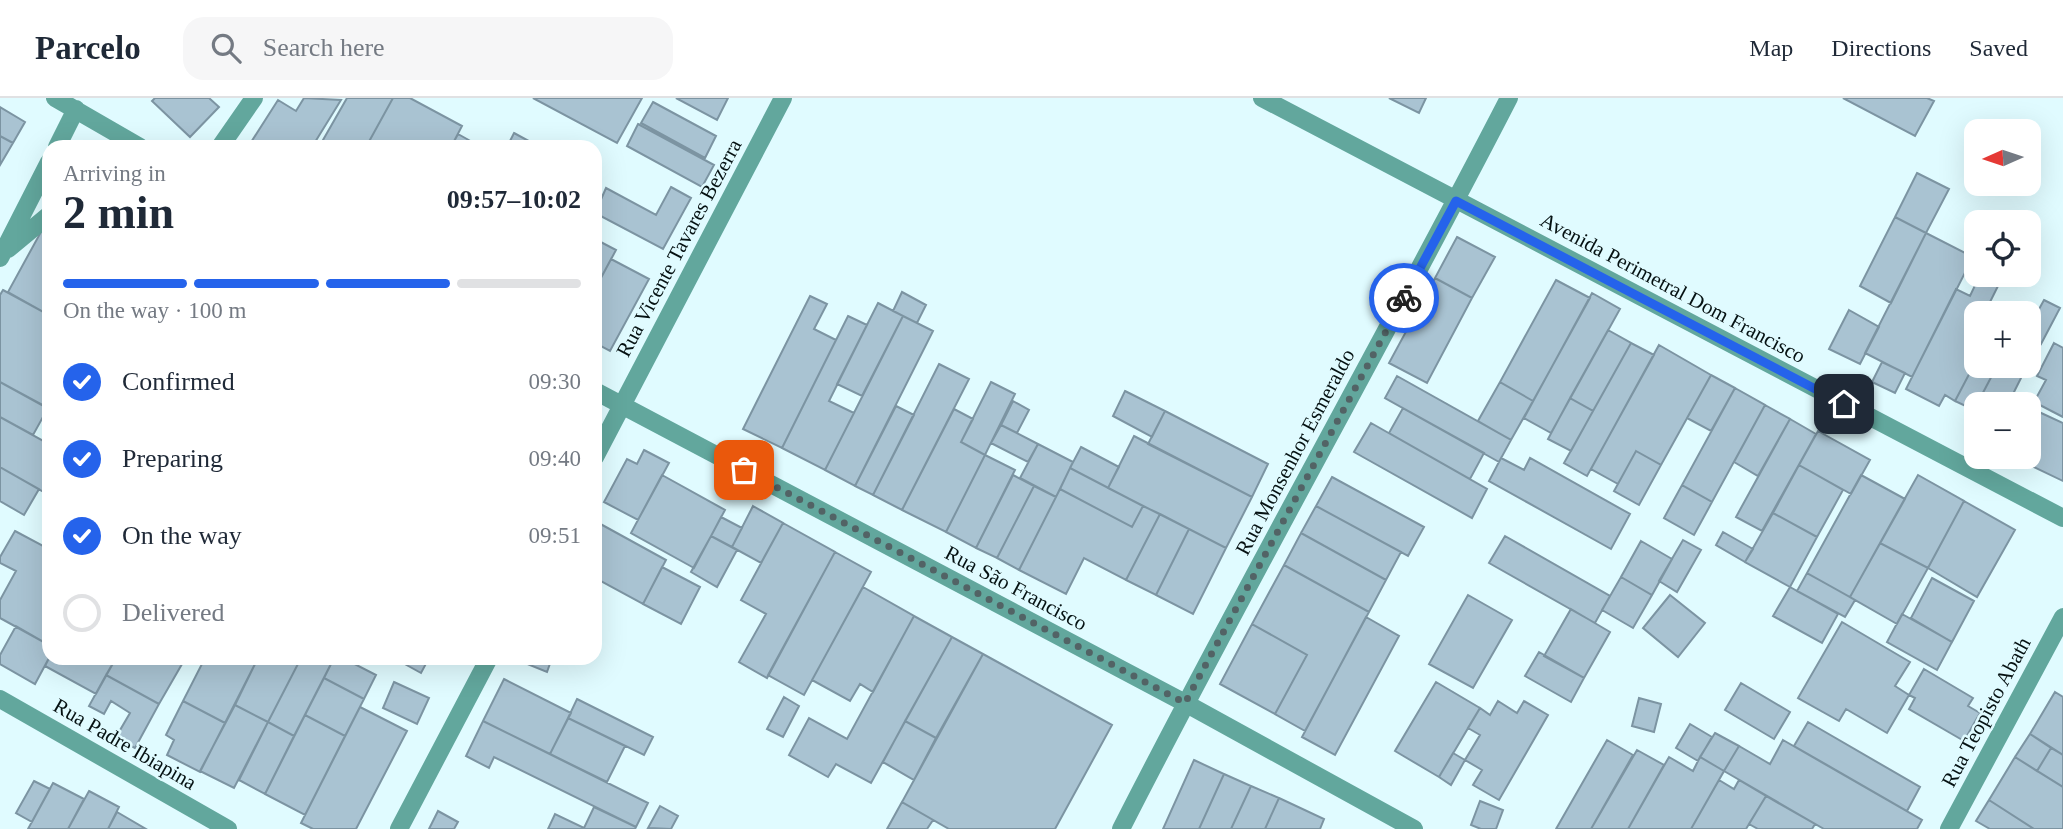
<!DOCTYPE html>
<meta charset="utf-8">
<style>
body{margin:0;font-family:Georgia,serif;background:#f6f6f7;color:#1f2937;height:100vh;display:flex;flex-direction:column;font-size:26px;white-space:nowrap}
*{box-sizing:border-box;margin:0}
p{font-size:23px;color:#747a83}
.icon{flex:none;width:38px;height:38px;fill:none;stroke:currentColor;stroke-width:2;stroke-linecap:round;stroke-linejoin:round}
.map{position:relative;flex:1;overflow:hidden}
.drawer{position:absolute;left:42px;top:42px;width:560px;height:525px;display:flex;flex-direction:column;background:#fff;border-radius:21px;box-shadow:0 7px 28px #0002}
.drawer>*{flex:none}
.needle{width:46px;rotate:267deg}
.tools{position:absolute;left:1964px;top:21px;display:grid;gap:14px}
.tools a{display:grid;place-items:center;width:77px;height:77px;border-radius:14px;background:#fff;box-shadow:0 7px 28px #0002;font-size:35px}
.pin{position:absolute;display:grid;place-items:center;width:60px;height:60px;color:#fff;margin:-30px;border-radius:14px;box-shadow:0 4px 10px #0006}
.courier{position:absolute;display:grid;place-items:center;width:70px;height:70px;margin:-35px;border:5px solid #2563eb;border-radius:50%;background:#fff;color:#222;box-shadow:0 2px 9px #0007}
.overview em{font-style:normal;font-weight:600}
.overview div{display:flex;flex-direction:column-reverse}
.overview{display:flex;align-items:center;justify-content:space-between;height:119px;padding:0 21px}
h1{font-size:46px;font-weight:600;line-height:52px}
.bar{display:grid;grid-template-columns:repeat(4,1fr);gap:10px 7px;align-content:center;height:84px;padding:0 21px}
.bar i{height:9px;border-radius:5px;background:#e0e1e3}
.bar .active{background:#2563eb}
.bar p{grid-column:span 4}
ol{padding:0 21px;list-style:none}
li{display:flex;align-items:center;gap:21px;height:77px}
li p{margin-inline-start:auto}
li .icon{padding:7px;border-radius:50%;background:#2563eb;color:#fff;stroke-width:4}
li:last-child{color:#747a83}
li i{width:38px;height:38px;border:4px solid #e0e1e3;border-radius:50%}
header{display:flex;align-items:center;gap:42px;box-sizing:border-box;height:98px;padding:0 35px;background:#fff;border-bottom:2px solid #e0e1e3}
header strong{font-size:33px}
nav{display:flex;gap:38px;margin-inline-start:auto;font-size:24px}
.search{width:490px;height:63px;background:#f6f6f7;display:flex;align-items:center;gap:18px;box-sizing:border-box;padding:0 24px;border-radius:21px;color:#747a83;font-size:26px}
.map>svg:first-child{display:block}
.building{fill:#a9c3d2;stroke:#7c94a2;stroke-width:2}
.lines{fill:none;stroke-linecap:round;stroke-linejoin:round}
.minor{stroke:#62a79d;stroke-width:18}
.done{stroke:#526365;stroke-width:7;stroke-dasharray:0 12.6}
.route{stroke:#2563eb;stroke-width:9}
.labels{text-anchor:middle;stroke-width:5;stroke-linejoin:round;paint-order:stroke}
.street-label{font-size:21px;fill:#051112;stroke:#e0fbff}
</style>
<header>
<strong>Parcelo</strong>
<div class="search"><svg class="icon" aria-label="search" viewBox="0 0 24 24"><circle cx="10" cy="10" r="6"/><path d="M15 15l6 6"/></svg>Search here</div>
<nav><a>Map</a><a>Directions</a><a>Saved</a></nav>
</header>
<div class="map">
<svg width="2063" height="731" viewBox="0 0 2063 731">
<rect width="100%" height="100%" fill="#e0fbff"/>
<path class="building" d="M155,0H209L219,9L190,39L152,3Z
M304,0L341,2L312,49H248L278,2L296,13Z
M347,0H393L366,49H319Z
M393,0H410L462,28L451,49H366Z
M533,0H642L617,45Z
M676,0H728L717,22Z
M1389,0H1426L1419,15Z
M1843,0H1927L1934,3L1915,38Z
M653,4L716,38L705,60L641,25Z
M0,9L25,24L13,45L0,38Z
M638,26L714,67L702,89L627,48Z
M514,35L538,48L537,49H507Z
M458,36L481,49H451Z
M0,38L13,45L0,67Z
M1917,75L1949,91L1926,135L1895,119Z
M671,89L691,100L663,151L595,115L606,90L656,117Z
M1895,119L1926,135L1891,205L1860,188Z
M42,132L49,136V217L8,194Z
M1926,135L1973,159L1912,279L1865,255Z
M1457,139L1495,159L1472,200L1435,180Z
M595,141L616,152L595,191Z
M611,161L649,181L610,253L595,245V191Z
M1979,179L1998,188L1988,208L2000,214L1976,215V263L1955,303L1945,297L1939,308L1906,291L1956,191L1970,198Z
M1435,180L1472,200L1427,285L1389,265Z
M1556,182L1590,200L1533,303L1500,284Z
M3,192L49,217V311L0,284V197Z
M902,194L926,207L917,225L893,213Z
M1592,195L1620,211L1551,335L1524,320Z
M810,198L827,206L814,231L836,242L782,350L743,331Z
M2044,202L2060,210L2041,246L2028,238V231Z
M878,205L903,218L862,298L837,286Z
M1849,212L1879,229L1860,266L1829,251Z
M848,218L867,227L829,303L854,315L825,372L782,350Z
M903,218L933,233L855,388L825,372Z
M1608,232L1631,245L1593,313L1570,300Z
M2028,238L2039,243L2028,265Z
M1631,245L1654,257L1587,378L1564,365Z
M2054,245L2063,250V319L2034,304L2046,282L2037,278Z
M1659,247L1711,277L1661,367L1636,353L1618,386L1591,371Z
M1976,263V268H1997L1974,312L1955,303Z
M1882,264L1905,275L1895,295L1872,284Z
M939,266L969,281L902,412L873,397Z
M1997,268H2027L2008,306H1977Z
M1711,277L1735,290L1711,333L1687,320Z
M1397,278L1511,342L1499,364L1385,300Z
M0,284L48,310L33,337L0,319Z
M991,284L1015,296L985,357L961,344Z
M1500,284L1533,303L1511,342L1478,323Z
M1735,290L1765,307L1712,404L1682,387Z
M1125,293L1165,313L1152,339L1113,318Z
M1570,300L1593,313L1571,353L1548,341Z
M1013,303L1029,312L1017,335L1001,327Z
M1765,307L1790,321L1758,378L1734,364Z
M896,308L914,317L873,397L855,388Z
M1403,310L1484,355L1470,381L1389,335Z
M954,311L973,321L961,344L985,357L946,434L902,412Z
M1165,313L1268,366L1252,399L1148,346Z
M2039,314L2063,325V383L2017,361L2028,359V337Z
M0,319L49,346V397L0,369Z
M1790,321L1816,336L1762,433L1736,419Z
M1371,325L1487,391L1472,420L1354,354Z
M1001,327L1038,346L1028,364L991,345Z
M1818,333L1870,362L1851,396L1799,367Z
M1134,338L1252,399L1226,450L1108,390Z
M1038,346L1073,364L1056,399L1020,380Z
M1081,349L1119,369L1108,390L1070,370Z
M644,352L669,365L638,422L604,404L627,361L637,366Z
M1636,353L1661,367L1639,407L1614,393Z
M985,357L1015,372L976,450L946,434Z
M1501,360L1524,372L1530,360L1630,416L1611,451L1489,383Z
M1799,367L1843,392L1817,439L1773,415Z
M0,369L39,391L24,417L0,403Z
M1070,370L1143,408L1132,429L1060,391Z
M662,377L725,412L694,470L631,435Z
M1013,377L1034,388L997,460L976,450Z
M1861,377L1905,401L1850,499L1807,475Z
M1918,377L1964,403L1928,470L1880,445Z
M1332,379L1424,429L1408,458L1316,408Z
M1682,387L1712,404L1694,437L1664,420Z
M1034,388L1056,399L1019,472L997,460Z
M1060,391L1132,429L1143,408L1160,416L1126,482L1084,460L1066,496L1019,472Z
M1964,403L2015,432L1977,499L1928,470Z
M753,408L783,425L761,465L732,449Z
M1316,408L1401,454L1386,482L1301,435Z
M1773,415L1817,439L1790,489L1745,464Z
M1160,416L1189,431L1156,497L1126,482Z
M721,419L742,430L732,449L711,438Z
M595,423L666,462L643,506L595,480Z
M783,425L835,454L767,580L739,564L766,516L741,502Z
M1189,431L1226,450L1193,516L1156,497Z
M15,433L49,451V547L0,520V502L16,473L0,465V459Z
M1723,434L1753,451L1745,464L1716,447Z
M1301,435L1386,482L1369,514L1284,467Z
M711,438L737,452L717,489L691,474Z
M1505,438L1610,498L1595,525L1489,465Z
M1683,442L1701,452L1677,494L1659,483Z
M1641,443L1672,461L1652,497L1621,479Z
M1880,445L1928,470L1897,526L1850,499Z
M835,454L871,474L804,597L768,577Z
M1284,467L1369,514L1305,633L1275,616L1307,557L1252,526Z
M662,469L700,489L681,526L643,506Z
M1807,475L1855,502L1845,519L1797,493Z
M1621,479L1652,497L1633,530L1602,512Z
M1932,480L1974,503L1952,544L1911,520Z
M863,489L914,518L873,594L860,586L850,603L812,582Z
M1790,489L1838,516L1822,545L1773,518Z
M1468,497L1512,522L1473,590L1429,566Z
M1670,497L1705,525L1678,559L1643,530Z
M1571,511L1610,534L1584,580L1544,558Z
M1902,516L1952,544L1937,572L1887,544Z
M914,518L952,539L871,685L836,666L828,679L789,657L809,620L847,641Z
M1366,519L1399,538L1335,657L1302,639Z
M1842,524L1910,564L1895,588L1909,597L1887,635L1846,611L1839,623L1798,600Z
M1252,526L1307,557L1275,616L1220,586Z
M16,528L49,547V560L35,586L0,566V557Z
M952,539L983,556L936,640L905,623Z
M1539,554L1584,580L1571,604L1525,578Z
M983,556L1112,627L1055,731H949L902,704Z
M49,560H116L96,596L45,568Z
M116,560H172L182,566L159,606L106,577Z
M205,560H258L225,625L183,603Z
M258,560H301L268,624L235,607Z
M301,560H334L294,638L268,624Z
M334,560H343L376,577L364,601L324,580Z
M394,560H429L421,575Z
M522,560H552L547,574L520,563Z
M1924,571L1973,600L1968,608L1980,615L1964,643L1909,611L1915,600L1909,597Z
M106,577L159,606L135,650L116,639L130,615L111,603L104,616L89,608Z
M324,580L364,601L345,638L305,617Z
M504,581L571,615L550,656L483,623Z
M394,584L429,600L417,626L383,610Z
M1436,584L1480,610L1439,679L1395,653Z
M1741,585L1790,614L1774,641L1725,612Z
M2055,594L2063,599V657L2030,636Z
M784,599L799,608L783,639L767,631Z
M1639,600L1661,606L1654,634L1632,628Z
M577,601L653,639L644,657L568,620Z
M183,603L225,625L200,674L167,657L174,642L166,637Z
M1498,603L1517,615L1524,603L1548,617L1499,702L1473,687L1482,672L1465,662L1480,637L1468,630L1480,610L1490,617Z
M235,607L268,624L234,690L200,673Z
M360,609L407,633L356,731H313L301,725Z
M305,617L345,638L305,717L265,696Z
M568,620L625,648L607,684L550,656Z
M483,623L648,705L636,729L494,659L489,670L466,658Z
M905,623L936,640L914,682L883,664Z
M268,624L294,638L265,696L239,682Z
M1808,624L1920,689L1907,713L1794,648Z
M1690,626L1712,639L1698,663L1676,650Z
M1715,635L1739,648L1724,673L1700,659Z
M2030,636L2051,650L2037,673L2015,659Z
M1607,642L1633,657L1591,731H1556Z
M1783,642L1922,722L1917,731H1824L1724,673L1739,648L1770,666Z
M2051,650L2063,657V689L2037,673Z
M1637,652L1664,667L1628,731H1591Z
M1453,655L1465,662L1451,687L1439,679Z
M1669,659L1693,673L1700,659L1724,673L1691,731H1628Z
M2015,659L2063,689V731H2034L1989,702Z
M1194,662L1224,676L1199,731H1163Z
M1224,676L1251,688L1231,731H1199Z
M1719,682L1734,691L1739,682L1766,698L1746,731H1691Z
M34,683L50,691L32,724L16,715Z
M53,685L84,701L68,731H28Z
M1251,688L1279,700L1265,731H1231Z
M89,693L119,709L108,731H68Z
M1766,698L1815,726L1812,731H1758L1749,726Z
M1279,700L1324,721L1320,731H1265Z
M1989,702L2034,731H1990L1976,723Z
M1480,703L1503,712L1496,731H1481L1471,727Z
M902,704L933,722L927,731H887Z
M660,708L678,718L671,731L648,730Z
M594,709L636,729L635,731H548L555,716L584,730Z
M438,713L458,724L454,731H429Z
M117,714L146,731H108Z"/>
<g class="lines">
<path class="minor" d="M55,0L140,49
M1262,0L2063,420
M57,49L76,11
M220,49L254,0
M8,151L49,117
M0,160L49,64
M595,293L1185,605L1414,731
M595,359L783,0
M0,601L228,731
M399,731L489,560
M1121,731C1246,485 1383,245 1509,0
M1949,731L2063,519"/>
</g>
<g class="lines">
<path class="done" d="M744,372L1185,605L1404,200"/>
<path class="route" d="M1404,200L1456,103L1844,306"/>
</g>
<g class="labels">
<g class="street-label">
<text transform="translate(679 150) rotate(-62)" y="7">Rua Vicente Tavares Bezerra</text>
<text transform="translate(1673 190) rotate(28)" y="7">Avenida Perimetral Dom Francisco</text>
<text transform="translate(1295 354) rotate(-62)" y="7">Rua Monsenhor Esmeraldo</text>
<text transform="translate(1016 490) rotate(28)" y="7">Rua São Francisco</text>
<text transform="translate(1986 614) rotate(-62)" y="7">Rua Teopisto Abath</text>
<text transform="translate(125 646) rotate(30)" y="7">Rua Padre Ibiapina</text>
</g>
</g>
</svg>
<div class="tools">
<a><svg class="needle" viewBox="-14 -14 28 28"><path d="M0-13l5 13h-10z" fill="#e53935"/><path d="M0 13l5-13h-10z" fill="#747a83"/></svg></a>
<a><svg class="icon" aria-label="locate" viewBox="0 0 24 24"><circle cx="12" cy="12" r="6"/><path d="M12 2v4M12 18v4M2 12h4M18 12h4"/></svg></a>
<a>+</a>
<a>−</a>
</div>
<div class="pin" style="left:744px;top:372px;background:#ea580c"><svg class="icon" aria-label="bag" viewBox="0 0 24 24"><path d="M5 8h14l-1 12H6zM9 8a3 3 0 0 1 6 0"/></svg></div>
<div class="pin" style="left:1844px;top:306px;background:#1f2937"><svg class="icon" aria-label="home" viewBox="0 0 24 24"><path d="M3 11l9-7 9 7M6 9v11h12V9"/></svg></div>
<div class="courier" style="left:1404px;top:200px"><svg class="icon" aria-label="bike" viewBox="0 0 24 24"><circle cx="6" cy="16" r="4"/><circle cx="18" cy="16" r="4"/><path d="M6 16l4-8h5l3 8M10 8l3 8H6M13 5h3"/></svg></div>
<section class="drawer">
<div class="overview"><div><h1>2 min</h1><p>Arriving in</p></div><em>09:57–10:02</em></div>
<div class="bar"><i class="active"></i><i class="active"></i><i class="active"></i><i></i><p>On the way · 100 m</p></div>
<ol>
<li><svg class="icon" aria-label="check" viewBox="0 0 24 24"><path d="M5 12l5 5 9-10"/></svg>Confirmed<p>09:30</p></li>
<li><svg class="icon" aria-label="check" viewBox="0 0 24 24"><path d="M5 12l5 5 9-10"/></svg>Preparing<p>09:40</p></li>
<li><svg class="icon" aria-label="check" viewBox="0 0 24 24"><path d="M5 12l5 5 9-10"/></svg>On the way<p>09:51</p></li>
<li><i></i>Delivered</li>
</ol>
</section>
</div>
